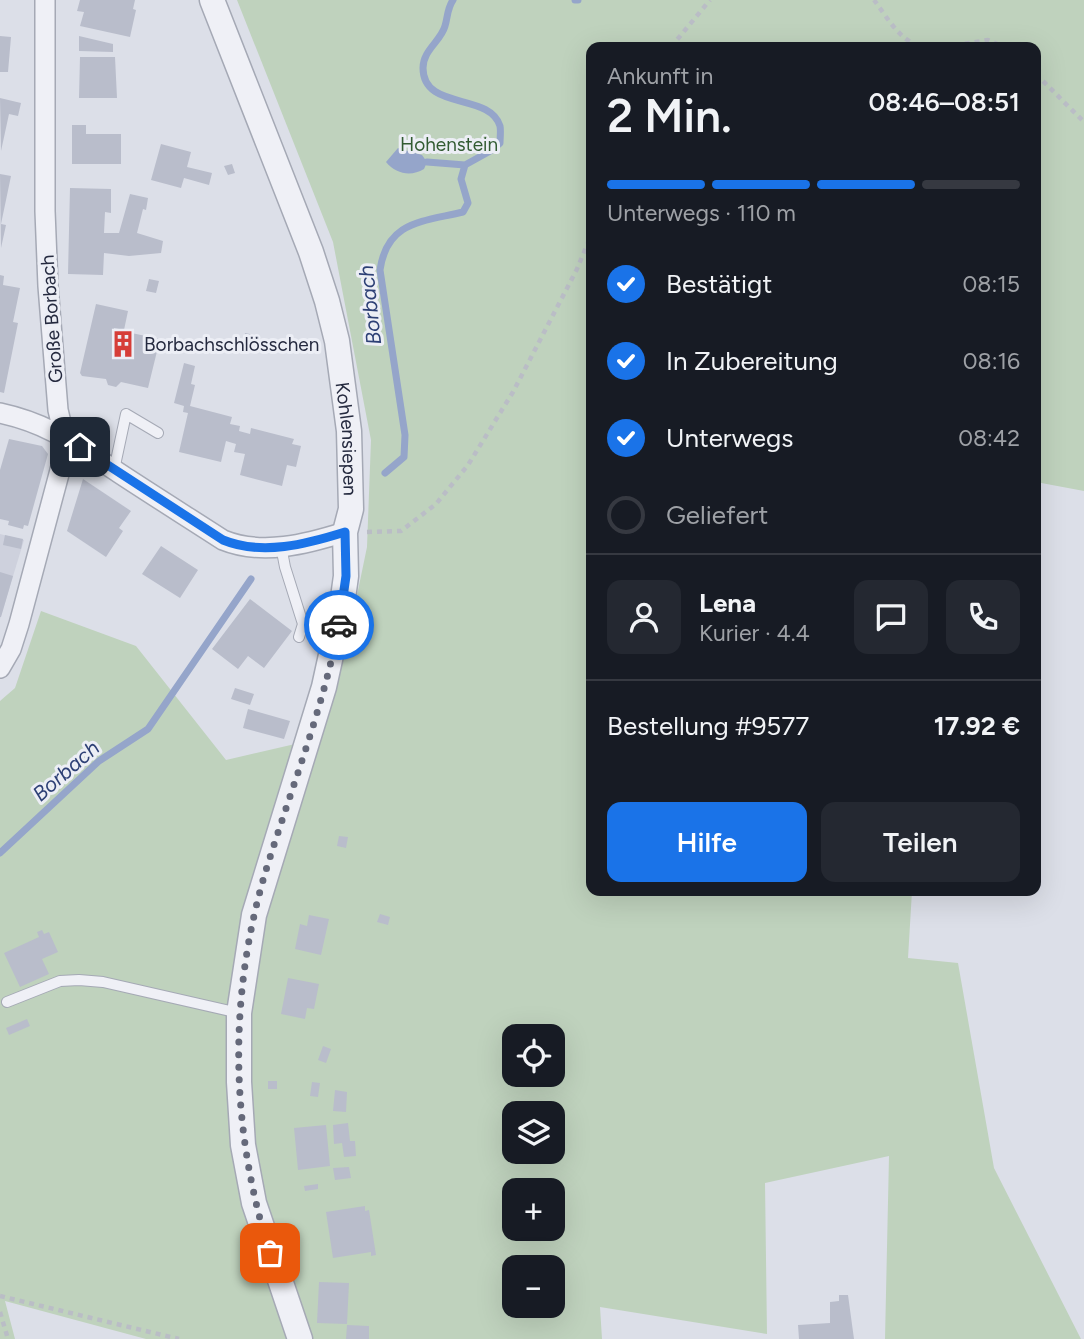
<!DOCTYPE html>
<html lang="de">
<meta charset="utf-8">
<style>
body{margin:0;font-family:Figtree,sans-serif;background:#242831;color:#f1f3f6;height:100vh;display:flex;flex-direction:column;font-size:26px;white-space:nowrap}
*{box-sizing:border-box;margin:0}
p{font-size:23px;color:#9ea1a6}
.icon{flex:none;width:38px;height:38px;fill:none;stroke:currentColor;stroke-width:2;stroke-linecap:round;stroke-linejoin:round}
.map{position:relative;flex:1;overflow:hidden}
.drawer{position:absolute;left:586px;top:42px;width:455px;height:854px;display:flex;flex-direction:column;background:#171b24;border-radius:14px;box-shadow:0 7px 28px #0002}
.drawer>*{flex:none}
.controls{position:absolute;left:502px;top:1024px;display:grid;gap:14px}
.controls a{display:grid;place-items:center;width:63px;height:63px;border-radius:14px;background:#171b24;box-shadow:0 7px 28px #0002;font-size:35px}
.pin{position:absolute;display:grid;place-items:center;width:60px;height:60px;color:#fff;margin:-30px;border-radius:14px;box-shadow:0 4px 10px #0006}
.courier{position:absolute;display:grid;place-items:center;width:70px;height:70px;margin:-35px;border:5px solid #1a73e8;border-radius:50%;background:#fff;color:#222;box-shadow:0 2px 9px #0007}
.summary em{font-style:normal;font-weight:600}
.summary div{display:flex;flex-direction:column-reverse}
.summary{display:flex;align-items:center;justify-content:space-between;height:119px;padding:0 21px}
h1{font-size:46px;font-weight:600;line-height:52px}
.bar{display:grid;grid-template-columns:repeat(4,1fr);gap:10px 7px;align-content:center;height:84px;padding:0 21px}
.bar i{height:9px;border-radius:5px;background:#363941}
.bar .active{background:#1a73e8}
.bar p{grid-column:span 4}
.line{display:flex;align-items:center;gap:18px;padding:0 21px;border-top:2px solid #363941}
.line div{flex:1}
.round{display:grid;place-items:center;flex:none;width:74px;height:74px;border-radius:14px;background:#242831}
ol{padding:0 21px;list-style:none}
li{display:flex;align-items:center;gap:21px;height:77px}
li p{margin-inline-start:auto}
li .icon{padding:7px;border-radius:50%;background:#1a73e8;color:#fff;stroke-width:4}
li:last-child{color:#9ea1a6}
li i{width:38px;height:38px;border:4px solid #363941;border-radius:50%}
.action{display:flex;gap:14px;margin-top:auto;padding:14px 21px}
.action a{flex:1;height:80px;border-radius:14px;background:#1a73e8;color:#fff;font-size:28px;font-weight:600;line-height:80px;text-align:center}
.action a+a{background:#242831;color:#f1f3f6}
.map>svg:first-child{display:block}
.built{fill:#ced1dd}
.green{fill:#bfd2bd;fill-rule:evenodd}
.water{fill:#95a5ca}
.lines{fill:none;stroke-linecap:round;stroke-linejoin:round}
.stream{stroke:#95a5ca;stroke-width:7}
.building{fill:#b9bdcb}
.service-casing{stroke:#a5a9b5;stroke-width:12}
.minor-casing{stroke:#a5a9b5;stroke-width:22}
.tertiary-casing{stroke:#a5a9b5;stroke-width:27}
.path{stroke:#babdc6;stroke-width:4.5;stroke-dasharray:5 5;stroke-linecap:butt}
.service{stroke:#eff0f6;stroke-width:10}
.minor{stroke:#eff0f6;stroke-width:19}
.tertiary{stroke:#eff0f6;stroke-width:24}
.done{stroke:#65697a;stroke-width:7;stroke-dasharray:0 12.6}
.route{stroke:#1a73e8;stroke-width:9}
.labels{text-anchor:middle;stroke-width:6;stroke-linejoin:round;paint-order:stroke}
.park-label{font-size:19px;fill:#325b32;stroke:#eceef5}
.street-label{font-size:19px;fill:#252a3f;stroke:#eceef5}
.poi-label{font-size:19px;fill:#252a3f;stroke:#eceef5;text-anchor:start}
.water-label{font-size:21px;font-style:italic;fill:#2d4075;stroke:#eceef5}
</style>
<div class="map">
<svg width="1084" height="1339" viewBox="0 0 1084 1339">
<rect width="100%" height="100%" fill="#dcdfe8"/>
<path class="built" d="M0,534L24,540L0,619Z"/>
<path class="green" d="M237,0H1084V491L1036,482V47H592V891H912L908,958L958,963L994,1168L1081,1339H885L889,1156L765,1183L767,1334L600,1307L602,1339H146L5,1301L15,1339H0V701L15,688L41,611L136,646L226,760L321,738L349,634L367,547L371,440L333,242ZM514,1036H553V1074H514ZM514,1113H553V1152H514ZM514,1190H553V1228H514ZM514,1267H553V1306H514Z"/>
<path class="water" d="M398,148L422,155L427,162L424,169C411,177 396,174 386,162Z"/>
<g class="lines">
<path class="stream" d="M575,0H578
M427,162L465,165
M385,473L404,457L405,435L380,270C387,221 422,222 463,212L468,203L461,179L465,165L492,150L500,143C500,138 501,131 500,126C490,92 423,111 423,68C423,50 441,41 445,26C448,16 447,9 453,0
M0,853L99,761L148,729L251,579"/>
</g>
<path class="building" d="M80,0H135L133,9L136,10L130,37L80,26L84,12L77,11Z
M0,36L11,37L8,72H0Z
M79,36L113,44V52L79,51Z
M80,57H115L117,98H79Z
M0,98L21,103L18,116L9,114L1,151Z
M72,125H86V134H121V164H72Z
M161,144L191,152L187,167L212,173L209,185L184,178L181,188L151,180Z
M232,164L235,173L228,175L224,166Z
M0,174L11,176L1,224L6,225L1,248Z
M70,188L111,189V213L105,212L104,233H119L130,194L148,198L146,210L143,209L137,233L163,241L161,253L129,256L104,253L103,275L68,274Z
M0,275L4,276L3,285L20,288L13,322L18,323L4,393L0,392Z
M149,279L159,281L156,293L146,291Z
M96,304L128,311L124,330L114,328L112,336H118L122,331L160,339L148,388L121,382L116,387L108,385L106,379L82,376L80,373Z
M245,333L259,336L255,354L242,351Z
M184,363L195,366L191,384L195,385L190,406L232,417L230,424L240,426L239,431L250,434L251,428L294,439L292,444L301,446L296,467L287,465L282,486L240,475L245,454L234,452L236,444L226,441L221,462L179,452L188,413L183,412L184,406L174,403Z
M9,439L42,446L48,454L28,526L24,525L23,529L8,525L9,521L0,519V470Z
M83,479L131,511L119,528L123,531L106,557L67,531Z
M5,535L23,539L21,549L3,545Z
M161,546L198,570L180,598L142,574Z
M0,572L13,576L1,617H0Z
M250,599L292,631L264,668L248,656L238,669L212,649Z
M235,688L254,694L250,705L231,699Z
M248,709L290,721L284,739L243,728Z
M339,836L348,837L346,848L337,846Z
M380,914L390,917L388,925L377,922Z
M309,915L329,919L321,955L295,949L300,924L307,926Z
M42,930L44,934L49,932L58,952L42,959L49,974L20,987L4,953L39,937L37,932Z
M288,978L319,984L314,1009L307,1008L305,1019L281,1014Z
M27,1019L30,1026L9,1035L6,1028Z
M323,1046L331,1049L326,1063L318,1060Z
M268,1081H277V1089H268Z
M312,1082L320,1083L318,1097L310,1096Z
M335,1090L347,1092L346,1112L333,1111Z
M348,1123L350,1141H355L356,1156L344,1157L342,1143L334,1144L333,1125Z
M326,1125L330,1166L298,1170L294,1128Z
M349,1167L351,1178L335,1180L333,1168Z
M318,1184V1189L305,1191L304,1186Z
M365,1206V1211L369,1210L376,1255L371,1256V1252L333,1258L326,1212Z
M319,1282L349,1283L347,1324L317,1323Z
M839,1295H848L854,1339H799L798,1325L830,1323V1302L839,1301Z
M347,1325L369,1326V1339H346Z"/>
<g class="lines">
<defs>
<path id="service" d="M114,470L126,414L158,433
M281,546L285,567L303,624L299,637
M7,1002L60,981L79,980L103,982L239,1013"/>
<path id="minor" d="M0,413C51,424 77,446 119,473C154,496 189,518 223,540C262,556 307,544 345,532
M0,668L11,649L19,624L63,459L64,435L58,410L48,286L45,211V0"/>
<g id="tertiary">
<path id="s1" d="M212,0L311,252L327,301L337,341L349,431L351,509L345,532L346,576L342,605L324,687L254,915L239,1013V1082L243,1145L254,1203L300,1339"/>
</g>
</defs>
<use href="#service" class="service-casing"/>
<use href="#minor" class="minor-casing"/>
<use href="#tertiary" class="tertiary-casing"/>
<path class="path" d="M874,0C887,17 902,45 925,47
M671,47L710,0
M945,47L988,40L1004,47
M1036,74L1084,122
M367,532L401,531L436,504L468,465L513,392L577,269L592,233
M0,1296L179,1339
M0,1312L8,1339"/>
<use href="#service" class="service"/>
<use href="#minor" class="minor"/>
<use href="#tertiary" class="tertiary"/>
</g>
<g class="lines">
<path class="done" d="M270,1253C230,1128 228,996 266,870C291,789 323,709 339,625"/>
<path class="route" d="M80,447L223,540C262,556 307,544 345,532L346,576L339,625"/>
</g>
<defs>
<symbol id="building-bare" viewBox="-9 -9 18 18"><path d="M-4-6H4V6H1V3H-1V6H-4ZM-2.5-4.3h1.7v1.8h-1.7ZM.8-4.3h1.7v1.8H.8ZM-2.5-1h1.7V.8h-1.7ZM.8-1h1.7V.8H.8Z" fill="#d63d38" stroke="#eceef5" stroke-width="2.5" paint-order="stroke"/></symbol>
</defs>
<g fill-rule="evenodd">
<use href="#building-bare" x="104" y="325" width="38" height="38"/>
</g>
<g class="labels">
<g class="park-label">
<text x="449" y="151">Hohenstein</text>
</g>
<g class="street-label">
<text transform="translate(51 319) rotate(-94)" y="7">Große Borbach</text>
<text dy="7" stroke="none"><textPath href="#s1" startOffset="462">Kohlensiepen</textPath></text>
</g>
<g class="poi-label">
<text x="144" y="351">Borbachschlösschen</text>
</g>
<g class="water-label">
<text transform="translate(370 305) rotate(-96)" y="7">Borbach</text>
<text transform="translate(66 771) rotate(-41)" y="7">Borbach</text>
</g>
</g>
</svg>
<div class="controls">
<a><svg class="icon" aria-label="locate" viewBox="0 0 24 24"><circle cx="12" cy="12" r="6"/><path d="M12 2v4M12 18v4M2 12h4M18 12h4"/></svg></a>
<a><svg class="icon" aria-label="layers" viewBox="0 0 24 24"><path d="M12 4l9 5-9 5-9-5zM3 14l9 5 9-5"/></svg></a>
<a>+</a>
<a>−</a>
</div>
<div class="pin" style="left:270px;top:1253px;background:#ea580c"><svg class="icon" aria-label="bag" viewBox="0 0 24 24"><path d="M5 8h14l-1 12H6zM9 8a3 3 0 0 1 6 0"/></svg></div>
<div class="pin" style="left:80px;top:447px;background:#1f2937"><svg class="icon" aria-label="home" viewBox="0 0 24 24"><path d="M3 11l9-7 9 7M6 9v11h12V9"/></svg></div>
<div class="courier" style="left:339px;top:625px"><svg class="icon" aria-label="car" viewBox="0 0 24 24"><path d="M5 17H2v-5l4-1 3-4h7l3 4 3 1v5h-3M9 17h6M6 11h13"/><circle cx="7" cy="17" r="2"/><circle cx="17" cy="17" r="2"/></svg></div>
<section class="drawer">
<div class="summary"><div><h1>2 Min.</h1><p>Ankunft in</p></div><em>08:46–08:51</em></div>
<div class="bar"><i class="active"></i><i class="active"></i><i class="active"></i><i></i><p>Unterwegs · 110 m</p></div>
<ol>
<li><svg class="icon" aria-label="check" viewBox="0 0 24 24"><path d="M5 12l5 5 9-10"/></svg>Bestätigt<p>08:15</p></li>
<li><svg class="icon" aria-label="check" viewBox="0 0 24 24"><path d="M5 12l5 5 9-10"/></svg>In Zubereitung<p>08:16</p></li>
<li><svg class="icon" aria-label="check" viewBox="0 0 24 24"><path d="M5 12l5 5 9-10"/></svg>Unterwegs<p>08:42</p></li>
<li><i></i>Geliefert</li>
</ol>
<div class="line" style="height:126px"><a class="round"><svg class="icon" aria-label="person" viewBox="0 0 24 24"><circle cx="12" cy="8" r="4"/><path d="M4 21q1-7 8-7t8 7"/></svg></a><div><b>Lena</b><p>Kurier · 4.4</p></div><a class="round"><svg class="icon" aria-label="chat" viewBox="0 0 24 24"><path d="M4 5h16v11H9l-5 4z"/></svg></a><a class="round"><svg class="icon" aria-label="phone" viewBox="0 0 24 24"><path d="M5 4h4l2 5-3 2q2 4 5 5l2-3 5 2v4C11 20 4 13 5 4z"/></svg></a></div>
<div class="line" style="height:91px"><div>Bestellung #9577</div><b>17.92 €</b></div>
<div class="action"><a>Hilfe</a><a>Teilen</a></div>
</section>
</div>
